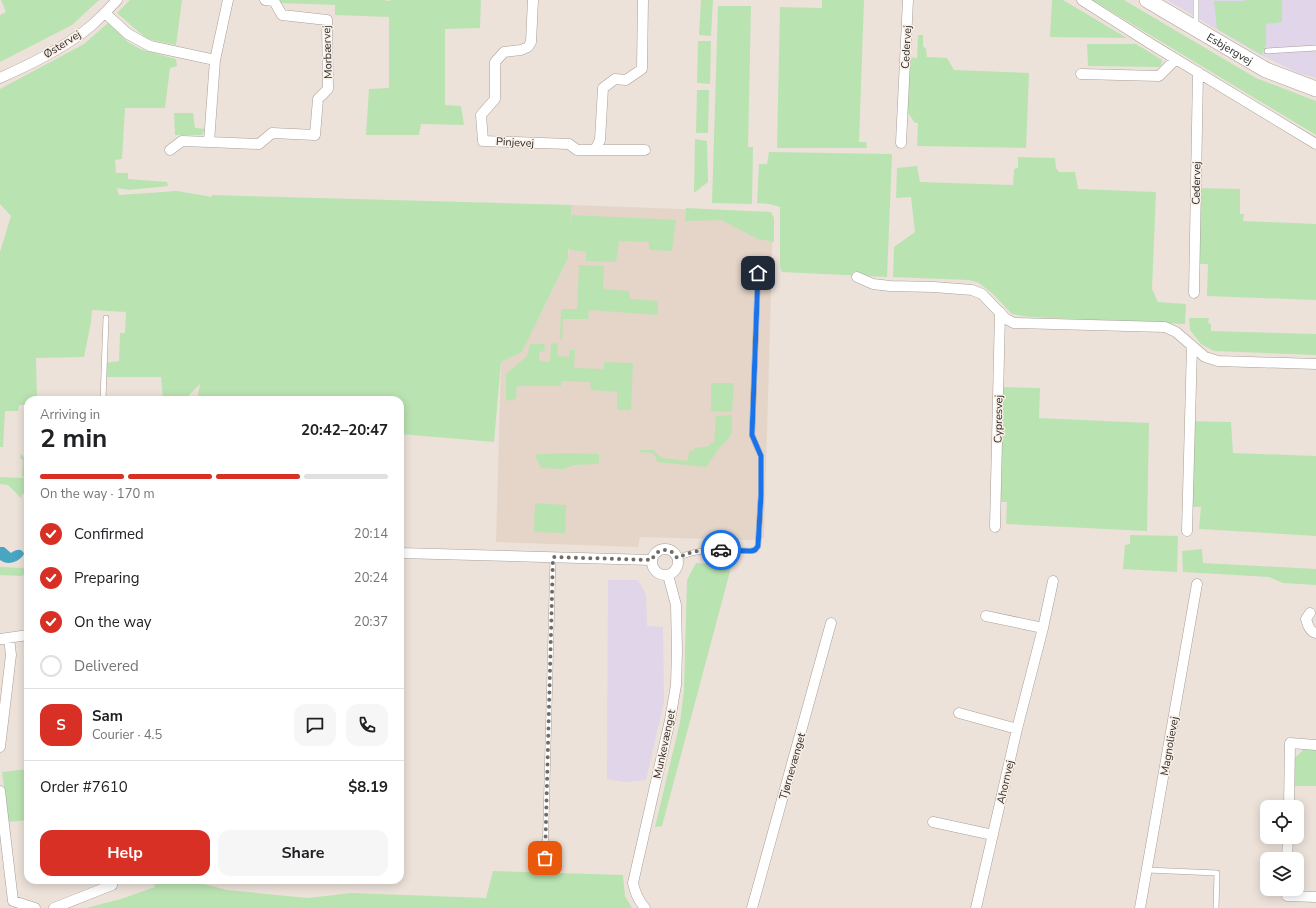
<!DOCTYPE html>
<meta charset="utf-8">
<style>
body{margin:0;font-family:"Nunito Sans",sans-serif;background:#f6f6f6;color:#202124;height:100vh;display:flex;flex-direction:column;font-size:15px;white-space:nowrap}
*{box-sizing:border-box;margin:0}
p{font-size:13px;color:#757577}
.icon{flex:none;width:22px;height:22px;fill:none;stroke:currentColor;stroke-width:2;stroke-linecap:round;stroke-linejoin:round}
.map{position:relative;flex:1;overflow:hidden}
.details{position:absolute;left:24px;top:396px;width:380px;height:488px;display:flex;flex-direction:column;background:#fff;border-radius:12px;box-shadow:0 2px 10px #0003}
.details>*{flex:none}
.controls{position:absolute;left:1260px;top:800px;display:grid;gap:8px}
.controls a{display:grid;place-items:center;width:44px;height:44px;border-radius:8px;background:#fff;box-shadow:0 2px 10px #0003;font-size:20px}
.pin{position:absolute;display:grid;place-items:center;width:34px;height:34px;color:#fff;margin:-17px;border-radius:8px;box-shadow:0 2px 6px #0006}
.courier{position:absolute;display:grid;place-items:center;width:40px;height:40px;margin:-20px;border:3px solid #1a73e8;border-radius:50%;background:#fff;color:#222;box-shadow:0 1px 5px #0007}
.overview em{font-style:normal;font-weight:700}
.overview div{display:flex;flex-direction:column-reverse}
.overview{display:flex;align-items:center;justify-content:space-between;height:68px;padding:0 16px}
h1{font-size:26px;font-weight:700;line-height:30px}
.bar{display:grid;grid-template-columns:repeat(4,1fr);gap:6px 4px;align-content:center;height:48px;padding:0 16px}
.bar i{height:5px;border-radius:3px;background:#e0e0e0}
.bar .on{background:#d93025}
.bar p{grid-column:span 4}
.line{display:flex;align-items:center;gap:10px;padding:0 16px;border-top:1px solid #e0e0e0}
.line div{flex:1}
.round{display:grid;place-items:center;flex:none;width:42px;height:42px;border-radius:12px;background:#f6f6f6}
ol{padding:0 16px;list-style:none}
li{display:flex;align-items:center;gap:12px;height:44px}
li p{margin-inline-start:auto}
li .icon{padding:4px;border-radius:50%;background:#d93025;color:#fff;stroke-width:4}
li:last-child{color:#757577}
li i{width:22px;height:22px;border:2px solid #e0e0e0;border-radius:50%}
.action{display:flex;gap:8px;margin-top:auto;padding:8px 16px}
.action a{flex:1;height:46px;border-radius:12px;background:#d93025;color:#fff;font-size:16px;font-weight:700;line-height:46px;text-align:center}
.action a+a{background:#f6f6f6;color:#202124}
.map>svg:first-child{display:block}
.industrial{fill:#e0d5e9}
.built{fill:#e4d5c8}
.green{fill:#bae3b2}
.water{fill:#48a6c3}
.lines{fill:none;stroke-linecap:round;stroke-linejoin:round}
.service-casing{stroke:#a99f98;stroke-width:6}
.minor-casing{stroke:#a99f98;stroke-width:11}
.secondary-casing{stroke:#a99f98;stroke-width:16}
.service{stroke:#fff;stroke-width:5}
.minor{stroke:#fff;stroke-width:10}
.secondary{stroke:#fff;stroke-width:15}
.done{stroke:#706b66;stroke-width:4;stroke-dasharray:0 7.2}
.route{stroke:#1a73e8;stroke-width:5}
.labels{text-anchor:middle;stroke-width:3;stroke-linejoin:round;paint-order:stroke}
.street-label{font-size:11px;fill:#2e2b28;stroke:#f9efe7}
</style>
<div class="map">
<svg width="1316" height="908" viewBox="0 0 1316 908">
<rect width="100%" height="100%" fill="#ece2da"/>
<path class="industrial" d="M1167,0H1316V78L1298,73L1257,53Z
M608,580H638L646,595L647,626L663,627L664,702L646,780L626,782L607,779Z"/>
<path class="built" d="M572,205L767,212L773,220L764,538L750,540L640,537L638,547L496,542L501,362L522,352L568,258Z"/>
<path class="green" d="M1,0H99L72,25L0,62V15L6,12Z
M130,0H182L176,45L147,39L117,13Z
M277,0H383L390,1V0H481L480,28L445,29V105L461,106L464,125L421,124L419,135H366L369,89L389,88V17L335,15V5L280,3Z
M701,0H713L711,36L699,35Z
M822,0H864L859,142H866L867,148H777L780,7L822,8Z
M1052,0H1063L1127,38L1050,37Z
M1092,0H1124L1256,78L1316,101V135Z
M1245,0H1282V22L1266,24V44L1262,55L1217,29L1214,1H1245Z
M718,6H751L748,147H753L752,204L712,203Z
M108,23L128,42L140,49L176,59L177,66L170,68L165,108H125L122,159L115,160L116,173H128V179L167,182L168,186L129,190L117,188L119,195L177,191L212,197V195L572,205L570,228L572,215L676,220L672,251L649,250V242L619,241L616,262L586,261V252L568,249V258L522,352L501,362L494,442L400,434V400H197L200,384L185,399L163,400L161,377H105L106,363L119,361L120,333H125L126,312L92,310L91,322L84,357L36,358L37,400H28V405H19L18,411H5L3,447H0V252L11,216L0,204V89L84,44Z
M918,35H923V46L926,49L927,57L947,58L954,70L1029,73L1026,148L917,146L918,123H915L906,110L907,57L917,58Z
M698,41H711L710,84L697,83Z
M1087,44H1136L1162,60L1161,65L1159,67L1088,66Z
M697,90H709L708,133H696Z
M174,113H193L195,128L205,129L202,135H175Z
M695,139L707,141L708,182L694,193Z
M769,152L892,154L887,277L782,272L780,267V207L769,204L757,203L759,164H767Z
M1018,157L1055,158L1056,168L1059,172H1075L1078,189L1156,192L1152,289L1158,302L1186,304L1185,324L1029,317L1012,314L993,294L979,283L969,280L893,277L894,247L915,232L911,197L896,198L897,168L917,166L920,182L1013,185L1014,169L1018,168Z
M1191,188L1240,189V214H1244L1243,221L1316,224V300L1207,296L1208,264H1191Z
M686,208L771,212L774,218V242L758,239L721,220L685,221Z
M579,265L604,266L603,289L629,291L630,299L658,301V315L589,310L588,319H563L562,339L560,340L561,309H577Z
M1189,318H1209L1208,323L1211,324V331L1316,334V355L1214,351L1201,344L1190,330Z
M551,343L558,344L557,356L569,357L570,350H575L574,368L604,369V362L633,363L631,410H617V392L591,390L590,382L561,381V386H517L516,399L506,401V374L527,356L530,344H544L545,351L539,352V361L550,362Z
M711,383H734L732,412L711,411Z
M1000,387L1040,388L1039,418L1149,423L1147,531L1006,524L1007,502H999Z
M732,415V431L730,437L720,447L706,467L657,462L656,457L652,453L640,452V450H653L662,458L688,461L689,451H693L695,448L710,446V443H714L716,416Z
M1185,421L1231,422L1233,453L1316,456V536L1199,529L1201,507L1183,506Z
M569,453L599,454V464L573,465L564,469L541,468L535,456L538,454Z
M21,454L28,461V494H22L21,498L8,485L0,484V477L24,478L22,475L23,460L20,458Z
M535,503L566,505L565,533L534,532Z
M1130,535L1178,536L1177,572L1123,569L1125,545L1130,544Z
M1202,549L1203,563L1316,569V585L1283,583L1269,577L1183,572L1182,551Z
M696,563L732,564L662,826L655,827L680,722L684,690L687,580Z
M0,567L25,568L27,572L22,576L0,575Z
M1305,748L1316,749V786H1294V759Z
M28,769V820L9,822L2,772Z
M493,871L623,875L625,896L632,908H86L121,899L155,887L153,880H188L227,890L308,898L351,893L486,898Z"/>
<path class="water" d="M0,547H4L11,553C15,550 22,547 24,554C19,562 8,566 0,560Z"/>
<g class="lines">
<defs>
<path id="service" d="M1196,0V26
M1267,51L1316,48
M103,400L106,318
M677,558C703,547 724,550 751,551L755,550L758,546L761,495V456L752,435L758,273
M545,858L553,557
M1147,870L1217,873L1216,908"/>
<path id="minor" d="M228,0L215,60L209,142L259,144L272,133L315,135L318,99L328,89L327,20L282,15L274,1L265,0
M533,0L531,42L528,47L521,50L504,52L495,62V99L481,115L483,141L569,144L577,150H595L600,140L603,88L615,79L626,80L642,69L643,0
M1082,0L1151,44L1316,144
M105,13L128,34L150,46L215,60
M1081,74L1159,76L1176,59
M0,78C31,64 64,48 91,26C100,18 109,9 117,0
M901,143L908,0
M170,150L182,141L209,142
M595,150H645
M857,277L873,284L890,286L934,287L972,290L982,294L1006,319L1014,323L1165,327L1176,332L1205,357L1218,361L1316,364
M1194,293L1198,72
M995,527L1000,312
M1187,531L1192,346
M652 562a13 13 0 1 1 26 0a13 13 0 1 1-26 0Z
M400,553L652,560
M1310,613L1306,619C1308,625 1309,631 1316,633
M986,616L1043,628
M0,639L28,635
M959,713L1017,729
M0,747L11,655L9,638
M0,791L13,901L35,908
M1289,807L1290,743L1316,745
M933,822L993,835
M1287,859L1288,837
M1287,889V896L1316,897
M54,908L112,885L111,880
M645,908C638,900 635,893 633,883L670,720L676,685L677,651L676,605L668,575
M752,908L831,623
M976,908L1017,729L1043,628L1053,581
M1140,908L1197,584"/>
<g id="secondary">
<path id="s1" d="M1147,0L1266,70L1316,89"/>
</g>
</defs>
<use href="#service" class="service-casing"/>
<use href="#minor" class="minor-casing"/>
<use href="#secondary" class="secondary-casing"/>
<use href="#service" class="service"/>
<use href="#minor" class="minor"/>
<use href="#secondary" class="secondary"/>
</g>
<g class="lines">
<path class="done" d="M545,858L553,557L652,560C656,548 671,546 677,558C692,551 705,549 721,550"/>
<path class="route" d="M721,550L751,551L755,550L758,546L761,495V456L752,435L758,273"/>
</g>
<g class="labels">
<g class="street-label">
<text transform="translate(62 44) rotate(-32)" y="4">Østervej</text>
<text transform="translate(906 47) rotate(-87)" y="4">Cedervej</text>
<text dy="4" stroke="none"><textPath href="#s1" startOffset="96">Esbjergvej</textPath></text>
<text transform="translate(327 52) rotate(-92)" y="4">Morbærvej</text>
<text transform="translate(515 142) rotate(3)" y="4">Pinjevej</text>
<text transform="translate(1196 183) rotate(-89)" y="4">Cedervej</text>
<text transform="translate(998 419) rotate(-89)" y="4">Cypresvej</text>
<text transform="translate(664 744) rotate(-78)" y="4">Munkevænget</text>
<text transform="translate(1169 746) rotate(-80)" y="4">Magnolievej</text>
<text transform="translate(792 766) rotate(-74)" y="4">Tjørnevænget</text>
<text transform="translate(1005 782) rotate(-77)" y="4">Ahornvej</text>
</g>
</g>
</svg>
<div class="controls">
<a><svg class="icon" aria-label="locate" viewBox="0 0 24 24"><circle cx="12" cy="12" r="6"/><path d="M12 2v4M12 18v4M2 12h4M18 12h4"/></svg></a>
<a><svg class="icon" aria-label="layers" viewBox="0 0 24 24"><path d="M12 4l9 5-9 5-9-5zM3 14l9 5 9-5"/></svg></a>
</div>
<div class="pin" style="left:545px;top:858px;background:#ea580c"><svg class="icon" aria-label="bag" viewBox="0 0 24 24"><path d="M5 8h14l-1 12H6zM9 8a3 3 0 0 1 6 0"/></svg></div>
<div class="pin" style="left:758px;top:273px;background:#1f2937"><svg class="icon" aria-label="home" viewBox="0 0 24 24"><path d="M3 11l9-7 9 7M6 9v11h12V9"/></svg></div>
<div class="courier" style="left:721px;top:550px"><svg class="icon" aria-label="car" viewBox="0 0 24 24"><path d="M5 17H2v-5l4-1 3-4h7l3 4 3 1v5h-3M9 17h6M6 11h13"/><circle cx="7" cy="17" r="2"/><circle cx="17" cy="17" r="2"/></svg></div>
<section class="details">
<div class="overview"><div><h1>2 min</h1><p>Arriving in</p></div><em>20:42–20:47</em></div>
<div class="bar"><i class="on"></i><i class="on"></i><i class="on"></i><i></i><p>On the way · 170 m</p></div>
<ol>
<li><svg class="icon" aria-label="check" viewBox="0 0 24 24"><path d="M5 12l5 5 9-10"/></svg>Confirmed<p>20:14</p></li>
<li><svg class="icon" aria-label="check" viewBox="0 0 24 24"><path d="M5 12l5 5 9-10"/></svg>Preparing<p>20:24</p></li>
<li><svg class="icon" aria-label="check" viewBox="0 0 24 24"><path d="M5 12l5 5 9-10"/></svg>On the way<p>20:37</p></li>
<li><i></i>Delivered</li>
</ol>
<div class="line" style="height:72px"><b class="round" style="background:#d93025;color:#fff">S</b><div><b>Sam</b><p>Courier · 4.5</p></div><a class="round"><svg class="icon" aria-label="chat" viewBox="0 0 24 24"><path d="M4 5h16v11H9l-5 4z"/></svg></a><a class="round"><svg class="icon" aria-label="phone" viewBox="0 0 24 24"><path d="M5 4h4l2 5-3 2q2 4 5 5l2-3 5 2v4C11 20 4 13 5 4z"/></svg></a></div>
<div class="line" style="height:52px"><div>Order #7610</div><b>$8.19</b></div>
<div class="action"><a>Help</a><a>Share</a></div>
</section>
</div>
